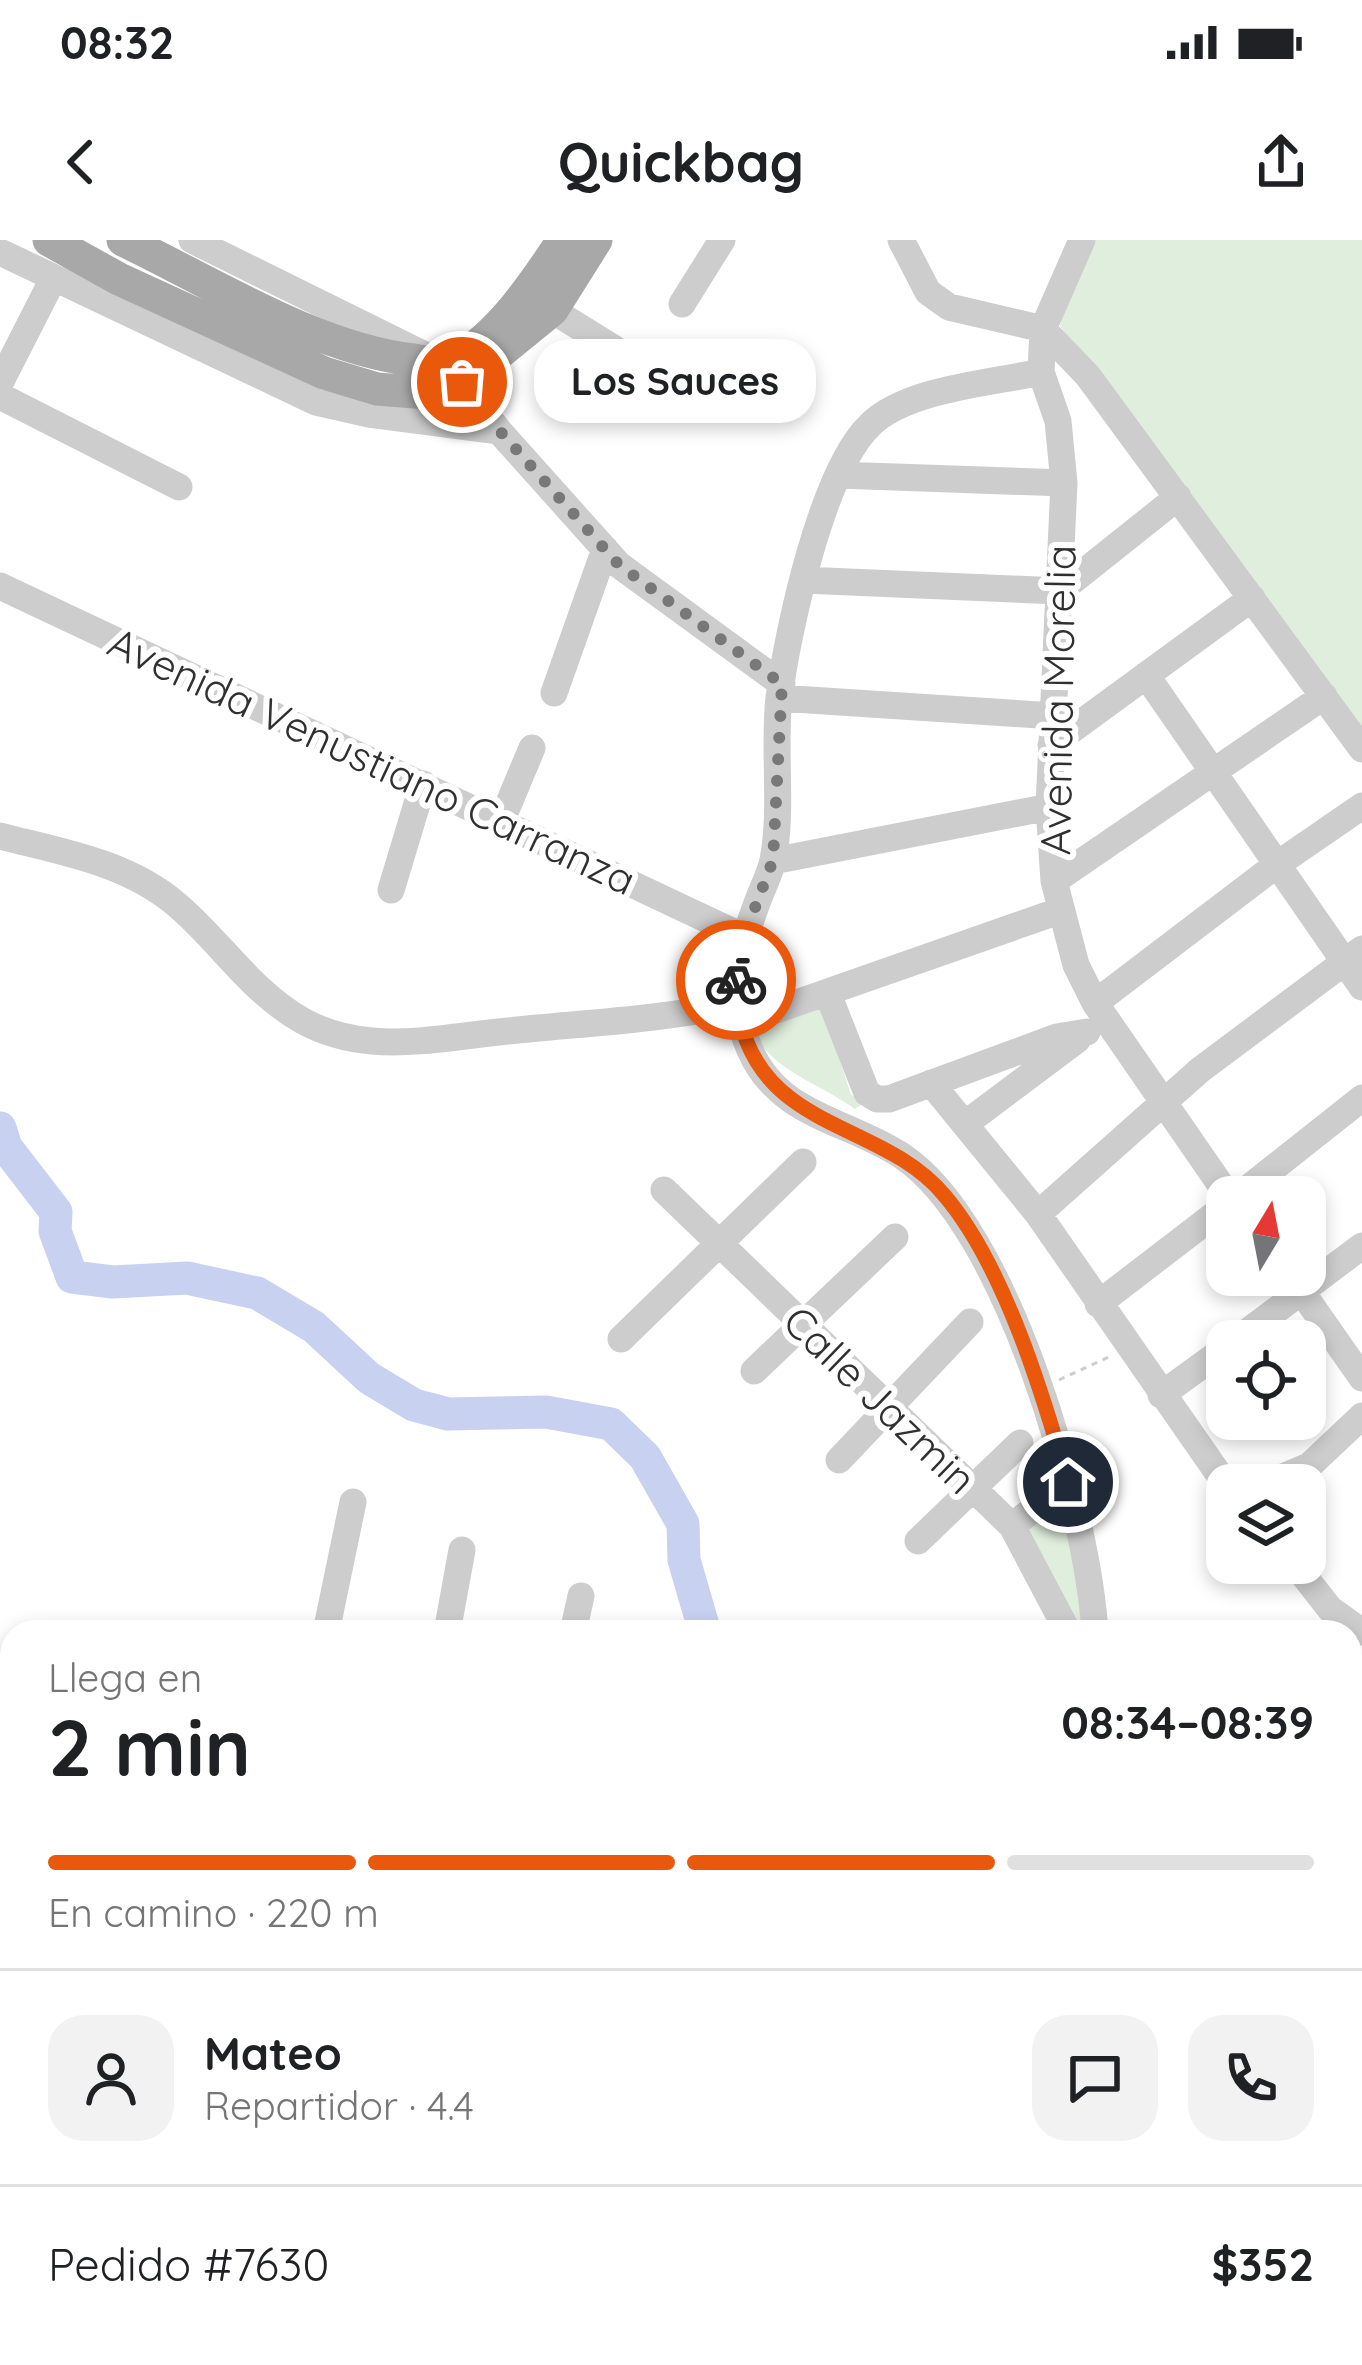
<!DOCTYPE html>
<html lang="es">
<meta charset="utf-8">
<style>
body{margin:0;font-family:Quicksand,sans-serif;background:#f2f2f2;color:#202124;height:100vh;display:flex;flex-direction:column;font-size:45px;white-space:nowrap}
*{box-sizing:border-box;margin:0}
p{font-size:39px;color:#757577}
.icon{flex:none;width:66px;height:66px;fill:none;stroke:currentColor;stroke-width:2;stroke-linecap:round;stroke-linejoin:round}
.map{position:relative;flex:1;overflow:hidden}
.details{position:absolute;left:0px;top:1380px;width:1362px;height:747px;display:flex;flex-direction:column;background:#fff;border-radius:36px 36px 0 0;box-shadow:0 6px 18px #0003}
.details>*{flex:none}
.needle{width:78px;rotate:10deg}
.buttons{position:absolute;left:1206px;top:936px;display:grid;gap:24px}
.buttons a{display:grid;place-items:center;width:120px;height:120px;border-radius:24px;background:#fff;box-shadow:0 6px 18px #0003;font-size:60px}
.pin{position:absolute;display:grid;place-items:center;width:102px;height:102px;color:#fff;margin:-51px;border:6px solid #fff;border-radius:50%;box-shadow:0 3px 12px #0007}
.courier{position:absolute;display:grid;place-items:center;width:120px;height:120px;margin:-60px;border:9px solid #ea580c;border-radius:50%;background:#fff;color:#222;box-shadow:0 3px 15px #0007}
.bubble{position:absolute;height:84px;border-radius:36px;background:#fff;box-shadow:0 6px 18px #0003;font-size:39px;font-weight:700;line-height:84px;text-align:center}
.summary em{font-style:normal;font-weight:700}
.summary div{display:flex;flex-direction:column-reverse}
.summary{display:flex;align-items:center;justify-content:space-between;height:204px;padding:0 48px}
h1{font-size:78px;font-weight:700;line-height:90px}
.bar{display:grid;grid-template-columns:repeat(4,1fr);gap:18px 12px;align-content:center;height:144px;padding:0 48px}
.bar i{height:15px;border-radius:9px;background:#e0e0e0}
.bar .selected{background:#ea580c}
.bar p{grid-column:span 4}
.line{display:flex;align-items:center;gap:30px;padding:0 48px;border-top:3px solid #e0e0e0}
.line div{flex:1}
.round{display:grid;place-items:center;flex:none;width:126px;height:126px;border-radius:36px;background:#f2f2f2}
.status{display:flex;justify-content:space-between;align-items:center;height:84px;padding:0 60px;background:#fff;direction:ltr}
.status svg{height:33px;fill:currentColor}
header{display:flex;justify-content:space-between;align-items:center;height:156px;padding:0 48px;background:#fff;font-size:54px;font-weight:700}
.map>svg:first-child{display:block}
.green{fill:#e0eedd}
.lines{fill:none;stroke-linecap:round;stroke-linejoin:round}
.river{stroke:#c8d1f0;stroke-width:33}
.path{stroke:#cdcdcd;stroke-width:3;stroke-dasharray:6 6;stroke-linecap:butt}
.minor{stroke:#cdcdcd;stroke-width:27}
.major{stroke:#a8a8a8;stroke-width:33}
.done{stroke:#787878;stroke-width:12;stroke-dasharray:0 21.6}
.route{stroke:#ea580c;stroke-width:15}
.labels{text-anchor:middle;stroke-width:12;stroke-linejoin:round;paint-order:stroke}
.street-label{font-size:42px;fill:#303030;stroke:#fff}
</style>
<div class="status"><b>08:32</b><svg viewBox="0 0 49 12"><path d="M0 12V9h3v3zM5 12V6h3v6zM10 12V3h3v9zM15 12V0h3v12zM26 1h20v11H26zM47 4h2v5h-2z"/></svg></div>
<header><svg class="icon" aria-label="back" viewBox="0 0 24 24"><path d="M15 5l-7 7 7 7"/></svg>Quickbag<svg class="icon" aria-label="share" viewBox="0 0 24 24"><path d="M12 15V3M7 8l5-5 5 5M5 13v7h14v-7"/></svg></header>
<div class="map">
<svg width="1362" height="2125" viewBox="0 0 1362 2125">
<rect width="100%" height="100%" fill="#fff"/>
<path class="green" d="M1096,0H1362V506L1060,86L1074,25Z
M823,767L851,855L866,861L855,869C818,842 768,830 750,785Z
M1061,1255L1086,1392H1075L1020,1284Z"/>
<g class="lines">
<path class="river" d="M0,888L6,907L56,972L55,991L72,1037L113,1042L187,1038L257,1053L314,1087L369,1138L414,1165L448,1174L546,1172L611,1184L645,1217L683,1284L684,1320L705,1392
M1177,2115L1182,2125"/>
<path class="path" d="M1059,1140L1111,1116"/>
<path class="minor" d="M192,0L425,115
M901,0L928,52L949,67L1043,89
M1082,0L1043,89L1041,132L1058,181L1064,243L1049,567L1054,641L1076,725L1095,763L1229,957
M0,12L316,162L369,174L499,191
M682,64L722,0
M552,70L647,129
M1043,89L1088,136L1362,509
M1041,132C991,143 906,149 870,185C822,231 788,390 779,457C773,510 783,568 773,620C770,634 762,649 757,663C737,717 726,755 750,810C779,877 848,880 902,916C1008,987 1087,1269 1095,1392
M0,143L53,39
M462,143L499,191L619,325L782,444
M0,156L179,247
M838,235L1064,243
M803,340L1060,351L1178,257
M0,346L744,697
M1146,435L1362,747
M554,453L605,309
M779,458L1054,476
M1051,505L1252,358
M501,582L532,508
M0,596C62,612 126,622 176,664C221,702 250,751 303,781C323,792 349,799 372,801C416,805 464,795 508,791C585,783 658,780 734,764
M773,621L1049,567
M1054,641L1324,456
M391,650L423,544
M828,754L867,853L877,859H889L1057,797L1087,792
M1095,763L1275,626L1362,566
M739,783L1059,671
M931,843L1038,974L1227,1246
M965,884L1077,800
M664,950L1012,1286L1068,1392
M1237,957L1362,858
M1038,974L1200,830L1362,709
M1290,1035L1362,1138
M1098,1064L1227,965
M621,1099L803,922
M1235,1101L1362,1006
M754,1131L895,997
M1161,1155L1227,1107
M839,1220L970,1082
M1264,1245L1309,1226
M1301,1245L1309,1226L1362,1176
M1012,1286L1068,1242
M918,1301L1020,1203
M1294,1323L1330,1369L1362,1392
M326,1392L353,1262
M447,1392L462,1310
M573,1392L581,1356
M1350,1508L1362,1512
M1350,1585L1362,1599
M1350,1680L1362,1674
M1350,1859L1362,1854
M0,1959L12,1941
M1350,2114L1362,2078
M187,2115L200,2125
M266,2115L276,2125
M547,2115L557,2125
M737,2115L748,2125
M988,2115L991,2125
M415,2125L426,2115"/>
<path class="major" d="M49,0L119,39L324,133L377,149L427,153L462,143L552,70L596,0
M123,0C213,43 314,108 413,120C421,121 433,124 441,123C489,114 538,38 563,0"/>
</g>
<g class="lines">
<path class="done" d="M462,142L499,190L619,325L782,444L773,620L744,697L736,740"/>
<path class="route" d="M736,740C734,764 738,780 747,802C782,891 889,887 945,956C1004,1026 1043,1154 1068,1242"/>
</g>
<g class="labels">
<g class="street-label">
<text transform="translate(1058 460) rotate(-89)" y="15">Avenida Morelia</text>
<text transform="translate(372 521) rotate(25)" y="15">Avenida Venustiano Carranza</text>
<text transform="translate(880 1160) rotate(44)" y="15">Calle Jazmin</text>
</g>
</g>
</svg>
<div class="buttons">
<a><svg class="needle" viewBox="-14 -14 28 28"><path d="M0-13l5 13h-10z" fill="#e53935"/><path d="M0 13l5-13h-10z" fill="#757577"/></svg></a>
<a><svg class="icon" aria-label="locate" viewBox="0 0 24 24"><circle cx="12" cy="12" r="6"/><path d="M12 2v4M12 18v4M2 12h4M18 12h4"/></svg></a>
<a><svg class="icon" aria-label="layers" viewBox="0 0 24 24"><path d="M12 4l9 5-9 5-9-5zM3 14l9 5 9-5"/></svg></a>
</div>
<div class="pin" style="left:462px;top:142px;background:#ea580c"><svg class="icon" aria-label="bag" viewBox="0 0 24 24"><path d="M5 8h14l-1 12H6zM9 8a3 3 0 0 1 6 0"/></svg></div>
<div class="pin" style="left:1068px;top:1242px;background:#1f2937"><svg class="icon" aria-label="home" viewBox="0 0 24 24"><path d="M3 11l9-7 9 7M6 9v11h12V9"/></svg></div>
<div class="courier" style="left:736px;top:740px"><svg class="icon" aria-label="bike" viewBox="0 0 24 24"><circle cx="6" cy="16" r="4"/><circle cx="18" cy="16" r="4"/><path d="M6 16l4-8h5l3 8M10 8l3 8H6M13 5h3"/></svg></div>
<div class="bubble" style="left:534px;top:99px;width:282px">Los Sauces</div>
<section class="details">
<div class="summary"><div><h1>2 min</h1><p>Llega en</p></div><em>08:34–08:39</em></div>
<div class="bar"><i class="selected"></i><i class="selected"></i><i class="selected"></i><i></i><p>En camino · 220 m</p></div>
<div class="line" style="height:216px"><a class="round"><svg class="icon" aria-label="person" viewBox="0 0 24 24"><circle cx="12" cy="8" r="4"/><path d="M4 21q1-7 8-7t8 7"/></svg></a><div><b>Mateo</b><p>Repartidor · 4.4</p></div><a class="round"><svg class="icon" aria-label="chat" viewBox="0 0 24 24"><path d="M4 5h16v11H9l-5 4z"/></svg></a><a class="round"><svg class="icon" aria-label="phone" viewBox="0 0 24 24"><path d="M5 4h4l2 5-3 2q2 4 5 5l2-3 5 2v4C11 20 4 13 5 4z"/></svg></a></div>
<div class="line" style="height:156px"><div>Pedido #7630</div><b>$352</b></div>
</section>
</div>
